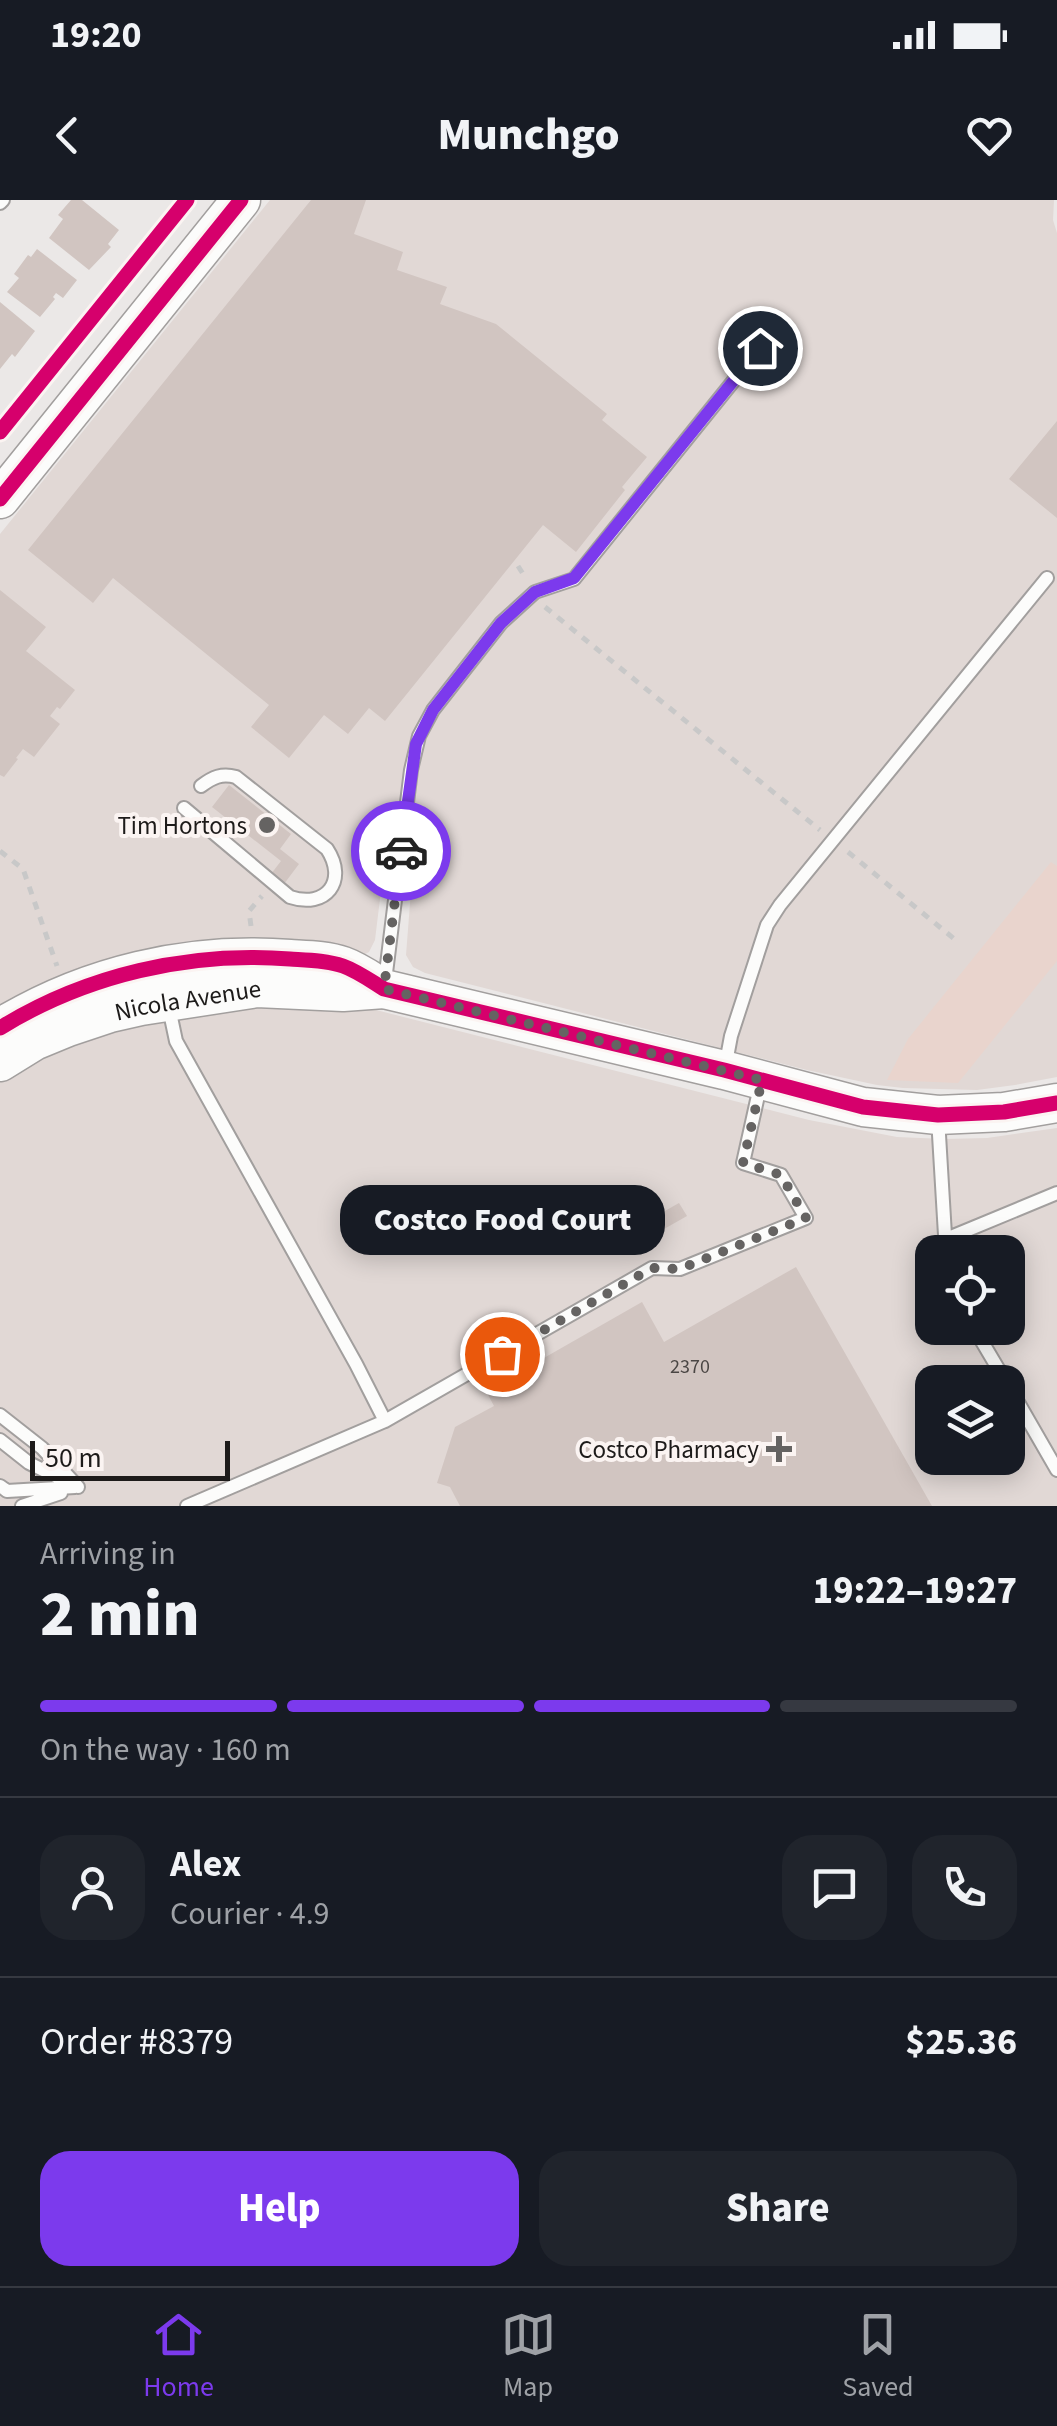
<!DOCTYPE html>
<meta charset="utf-8">
<style>
body{margin:0;font-family:"Source Sans 3",sans-serif;background:#20242c;color:#f1f3f6;height:100vh;display:flex;flex-direction:column;font-size:38px;white-space:nowrap}
*{box-sizing:border-box;margin:0}
p{font-size:32px;color:#9ea1a6}
.icon{flex:none;width:55px;height:55px;fill:none;stroke:currentColor;stroke-width:2;stroke-linecap:round;stroke-linejoin:round}
.map{position:relative;height:1306px;overflow:hidden}
.details{display:flex;flex-direction:column;background:#171b24;flex:1}
.details>*{flex:none}
.controls{position:absolute;left:915px;top:1035px;display:grid;gap:20px}
.controls a{display:grid;place-items:center;width:110px;height:110px;border-radius:20px;background:#171b24;box-shadow:0 5px 25px #0003;font-size:50px}
.scale{position:absolute;left:30px;bottom:25px;width:200px;box-sizing:border-box;padding-left:10px;border:5px solid #1d1b1a;border-top:0;font-size:28px;line-height:35px;white-space:nowrap;color:#1d1b1a;-webkit-text-stroke:8px #fbf4f2;paint-order:stroke}
.pin{position:absolute;display:grid;place-items:center;width:85px;height:85px;color:#fff;margin:-42px;border:5px solid #fff;border-radius:50%;box-shadow:0 2px 10px #0007}
.courier{position:absolute;display:grid;place-items:center;width:100px;height:100px;margin:-50px;border:8px solid #7c3aed;border-radius:50%;background:#fff;color:#222;box-shadow:0 2px 12px #0007}
.bubble{position:absolute;height:70px;border-radius:30px;background:#171b24;box-shadow:0 5px 25px #0003;font-size:32px;font-weight:800;line-height:70px;text-align:center}
.head em{font-style:normal;font-weight:800}
.head div{display:flex;flex-direction:column-reverse}
.head{display:flex;align-items:center;justify-content:space-between;height:170px;padding:0 40px}
h1{font-size:65px;font-weight:800;line-height:75px}
.bar{display:grid;grid-template-columns:repeat(4,1fr);gap:15px 10px;align-content:center;height:120px;padding:0 40px}
.bar i{height:12px;border-radius:8px;background:#363941}
.bar .active{background:#7c3aed}
.bar p{grid-column:span 4}
.line{display:flex;align-items:center;gap:25px;padding:0 40px;border-top:2px solid #363941}
.line div{flex:1}
.round{display:grid;place-items:center;flex:none;width:105px;height:105px;border-radius:30px;background:#20242c}
.action{display:flex;gap:20px;margin-top:auto;padding:20px 40px}
.action a{flex:1;height:115px;border-radius:30px;background:#7c3aed;color:#fff;font-size:40px;font-weight:800;line-height:115px;text-align:center}
.action a+a{background:#20242c;color:#f1f3f6}
.status{display:flex;justify-content:space-between;align-items:center;height:70px;padding:0 50px;background:#171b24;direction:ltr}
.status svg{height:28px;fill:currentColor}
header{display:flex;justify-content:space-between;align-items:center;height:130px;padding:0 40px;background:#171b24;font-size:45px;font-weight:800}
.dock{display:flex;justify-content:space-around;align-items:center;height:140px;border-top:2px solid #363941;background:#171b24;font-size:28px;color:#9ea1a6}
.dock a{display:grid;justify-items:center;gap:5px}
.dock .active{color:#7c3aed}
.map>svg:first-child{display:block}
.built{fill:#e1d8d5;fill-rule:evenodd}
.green{fill:#e9d4cd}
.building{fill:#d1c5c1}
.lines{fill:none;stroke-linecap:round;stroke-linejoin:round}
.lane-casing{stroke:#a29f9e;stroke-width:16}
.secondary-casing{stroke:#a29f9e;stroke-width:41}
.path{stroke:#c8c8c8;stroke-width:5;stroke-dasharray:8 8;stroke-linecap:butt}
.lane{stroke:#fcfcfb;stroke-width:12}
.secondary{stroke:#fcfcfb;stroke-width:38}
.cycleway-casing{stroke:#fbf4f2;stroke-width:21}
.cycleway{stroke:#d6006c;stroke-width:15}
.done{stroke:#656362;stroke-width:10;stroke-dasharray:0 18}
.route{stroke:#7c3aed;stroke-width:12}
.poi-dot{fill:#656362;stroke:#fbf4f2;stroke-width:4}
.labels{text-anchor:middle;stroke-width:8;stroke-linejoin:round;paint-order:stroke}
.number-label{font-size:20px;fill:#4a4644}
.poi-label{font-size:25px;fill:#1d1b1a;stroke:#fbf4f2;text-anchor:end}
.street-label{font-size:25px;fill:#1d1b1a;stroke:#fbf4f2}
</style>
<div class="status"><b>19:20</b><svg viewBox="0 0 49 12"><path d="M0 12V9h3v3zM5 12V6h3v6zM10 12V3h3v9zM15 12V0h3v12zM26 1h20v11H26zM47 4h2v5h-2z"/></svg></div>
<header><svg class="icon" aria-label="back" viewBox="0 0 24 24"><path d="M15 5l-7 7 7 7"/></svg>Munchgo<svg class="icon" aria-label="heart" viewBox="0 0 24 24"><path d="M12 20l-8-8c-3-5 5-10 8-4 3-6 11-1 8 4z"/></svg></header>
<div class="map">
<svg width="1057" height="1306" viewBox="0 0 1057 1306">
<rect width="100%" height="100%" fill="#ebe8e7"/>
<path class="built" d="M270,0H1054L1053,20L1057,33V877L1015,885L977,890L903,888L877,885L807,870L425,773L413,767L406,755L412,678L383,674L375,740L369,752L359,757L0,817V334Z
M331,802L376,810L809,920L897,937L944,939L987,938L1057,928V1306H0V872L165,809ZM932,1052H1008V1128H932ZM932,1182H1008V1258H932Z"/>
<path class="green" d="M1051,662L1057,666V761L958,883L887,880L908,839Z"/>
<path class="building" d="M71,0H82L119,30L108,44L111,47L89,70L49,38L63,19L58,15Z
M311,0H366L354,34L403,52L397,70L447,87L440,104L496,124L607,214L602,220L647,257L622,287L625,290L576,352L543,325L385,521L369,508L348,534L324,515L289,558L251,527L269,505L113,378L93,403L28,350Z
M37,49L77,80L63,98L56,93L53,97L55,99L40,117L7,92L19,78L14,74L28,55L31,57Z
M0,102L35,131L15,157L12,154L0,169Z
M1057,221V318L1009,279Z
M0,390L46,427L26,451L75,490L60,509L57,507L50,516L60,524L34,557L23,549L16,558L18,559L4,577L0,575Z
M229,585L291,634L280,649L299,664L284,684L271,674L281,661L212,607Z
M679,1003L687,1016L657,1033L649,1020Z
M796,1067L932,1306H460L450,1287L437,1283L455,1227L494,1206L486,1191L642,1102L664,1142Z"/>
<g class="lines">
<defs>
<path id="lane" d="M0,3L3,0
M184,608L290,697C326,709 348,681 327,649L236,577C222,573 213,577 201,586
M385,781L411,570L419,536L433,510L501,423L535,392L574,379L760,148
M169,808L176,841L356,1164L385,1221
M725,868L731,836L767,725L780,705L1047,378
M938,918L946,1052
M946,1039L1057,993
M974,1128L1006,1182
M1008,1185L1057,1270
M0,1215L42,1248L78,1287
M0,1240L29,1263L71,1284
M0,1286L7,1291L75,1287
M22,1306L61,1293
M187,1306L385,1221L652,1068L680,1069L806,1018L781,975L743,963L761,882"/>
<g id="secondary">
<path d="M0,299L241,0"/>
<path d="M0,828C86,775 189,751 290,759C307,760 326,760 343,766C357,771 371,781 384,789L724,870L863,907L938,915L1004,912L1057,903"/>
<path id="s1" d="M0,862L34,841L68,827L110,813L141,806L257,788L343,792L384,789"/>
</g>
</defs>
<use href="#lane" class="lane-casing"/>
<use href="#secondary" class="secondary-casing"/>
<path class="path" d="M518,366L525,377
M545,407L820,630
M0,651L23,669L57,766
M848,652L958,742
M251,726L249,711L262,696"/>
<use href="#lane" class="lane"/>
<use href="#secondary" class="secondary"/>
<defs>
<path id="cycleway" d="M0,232L187,0
M0,299L241,0
M0,828C86,775 189,751 290,759C307,760 326,760 343,766C357,771 371,781 384,789L724,870L863,907L938,915L1004,912L1057,903"/>
</defs>
<use href="#cycleway" class="cycleway-casing"/>
<use href="#cycleway" class="cycleway"/>
</g>
<g class="lines">
<path class="done" d="M401,651L384,789L762,880L743,963L781,975L806,1018L680,1069L652,1068L502,1154"/>
<path class="route" d="M401,651L416,544L433,510L501,423L535,392L574,378L760,148"/>
</g>
<g class="poi-dot">
<circle cx="267" cy="625" r="10"/>
<path d="M774 1234h10v10h10v10h-10v10h-10v-10h-10v-10h10z"/>
</g>
<g class="labels">
<g class="number-label">
<text x="690" y="1173">2370</text>
</g>
<g class="poi-label">
<text x="247" y="634">Tim Hortons</text>
<text x="759" y="1258">Costco Pharmacy</text>
</g>
<g class="street-label">
<text dy="9" stroke="none"><textPath href="#s1" startOffset="200">Nicola Avenue</textPath></text>
</g>
</g>
</svg>
<div class="controls">
<a><svg class="icon" aria-label="locate" viewBox="0 0 24 24"><circle cx="12" cy="12" r="6"/><path d="M12 2v4M12 18v4M2 12h4M18 12h4"/></svg></a>
<a><svg class="icon" aria-label="layers" viewBox="0 0 24 24"><path d="M12 4l9 5-9 5-9-5zM3 14l9 5 9-5"/></svg></a>
</div>
<div class="scale">50 m</div>
<div class="pin" style="left:502px;top:1154px;background:#ea580c"><svg class="icon" aria-label="bag" viewBox="0 0 24 24"><path d="M5 8h14l-1 12H6zM9 8a3 3 0 0 1 6 0"/></svg></div>
<div class="pin" style="left:760px;top:148px;background:#1f2937"><svg class="icon" aria-label="home" viewBox="0 0 24 24"><path d="M3 11l9-7 9 7M6 9v11h12V9"/></svg></div>
<div class="courier" style="left:401px;top:651px"><svg class="icon" aria-label="car" viewBox="0 0 24 24"><path d="M5 17H2v-5l4-1 3-4h7l3 4 3 1v5h-3M9 17h6M6 11h13"/><circle cx="7" cy="17" r="2"/><circle cx="17" cy="17" r="2"/></svg></div>
<div class="bubble" style="left:340px;top:985px;width:325px">Costco Food Court</div>
</div>
<section class="details">
<div class="head"><div><h1>2 min</h1><p>Arriving in</p></div><em>19:22–19:27</em></div>
<div class="bar"><i class="active"></i><i class="active"></i><i class="active"></i><i></i><p>On the way · 160 m</p></div>
<div class="line" style="height:180px"><a class="round"><svg class="icon" aria-label="person" viewBox="0 0 24 24"><circle cx="12" cy="8" r="4"/><path d="M4 21q1-7 8-7t8 7"/></svg></a><div><b>Alex</b><p>Courier · 4.9</p></div><a class="round"><svg class="icon" aria-label="chat" viewBox="0 0 24 24"><path d="M4 5h16v11H9l-5 4z"/></svg></a><a class="round"><svg class="icon" aria-label="phone" viewBox="0 0 24 24"><path d="M5 4h4l2 5-3 2q2 4 5 5l2-3 5 2v4C11 20 4 13 5 4z"/></svg></a></div>
<div class="line" style="height:130px"><div>Order #8379</div><b>$25.36</b></div>
<div class="action"><a>Help</a><a>Share</a></div>
</section>
<nav class="dock">
<a class="active"><svg class="icon" aria-label="home" viewBox="0 0 24 24"><path d="M3 11l9-7 9 7M6 9v11h12V9"/></svg>Home</a>
<a><svg class="icon" aria-label="map" viewBox="0 0 24 24"><path d="M3 6l6-2 6 2 6-2v14l-6 2-6-2-6 2zM9 4v14M15 6v14"/></svg>Map</a>
<a><svg class="icon" aria-label="saved" viewBox="0 0 24 24"><path d="M7 4h10v16l-5-4-5 4z"/></svg>Saved</a>
</nav>
